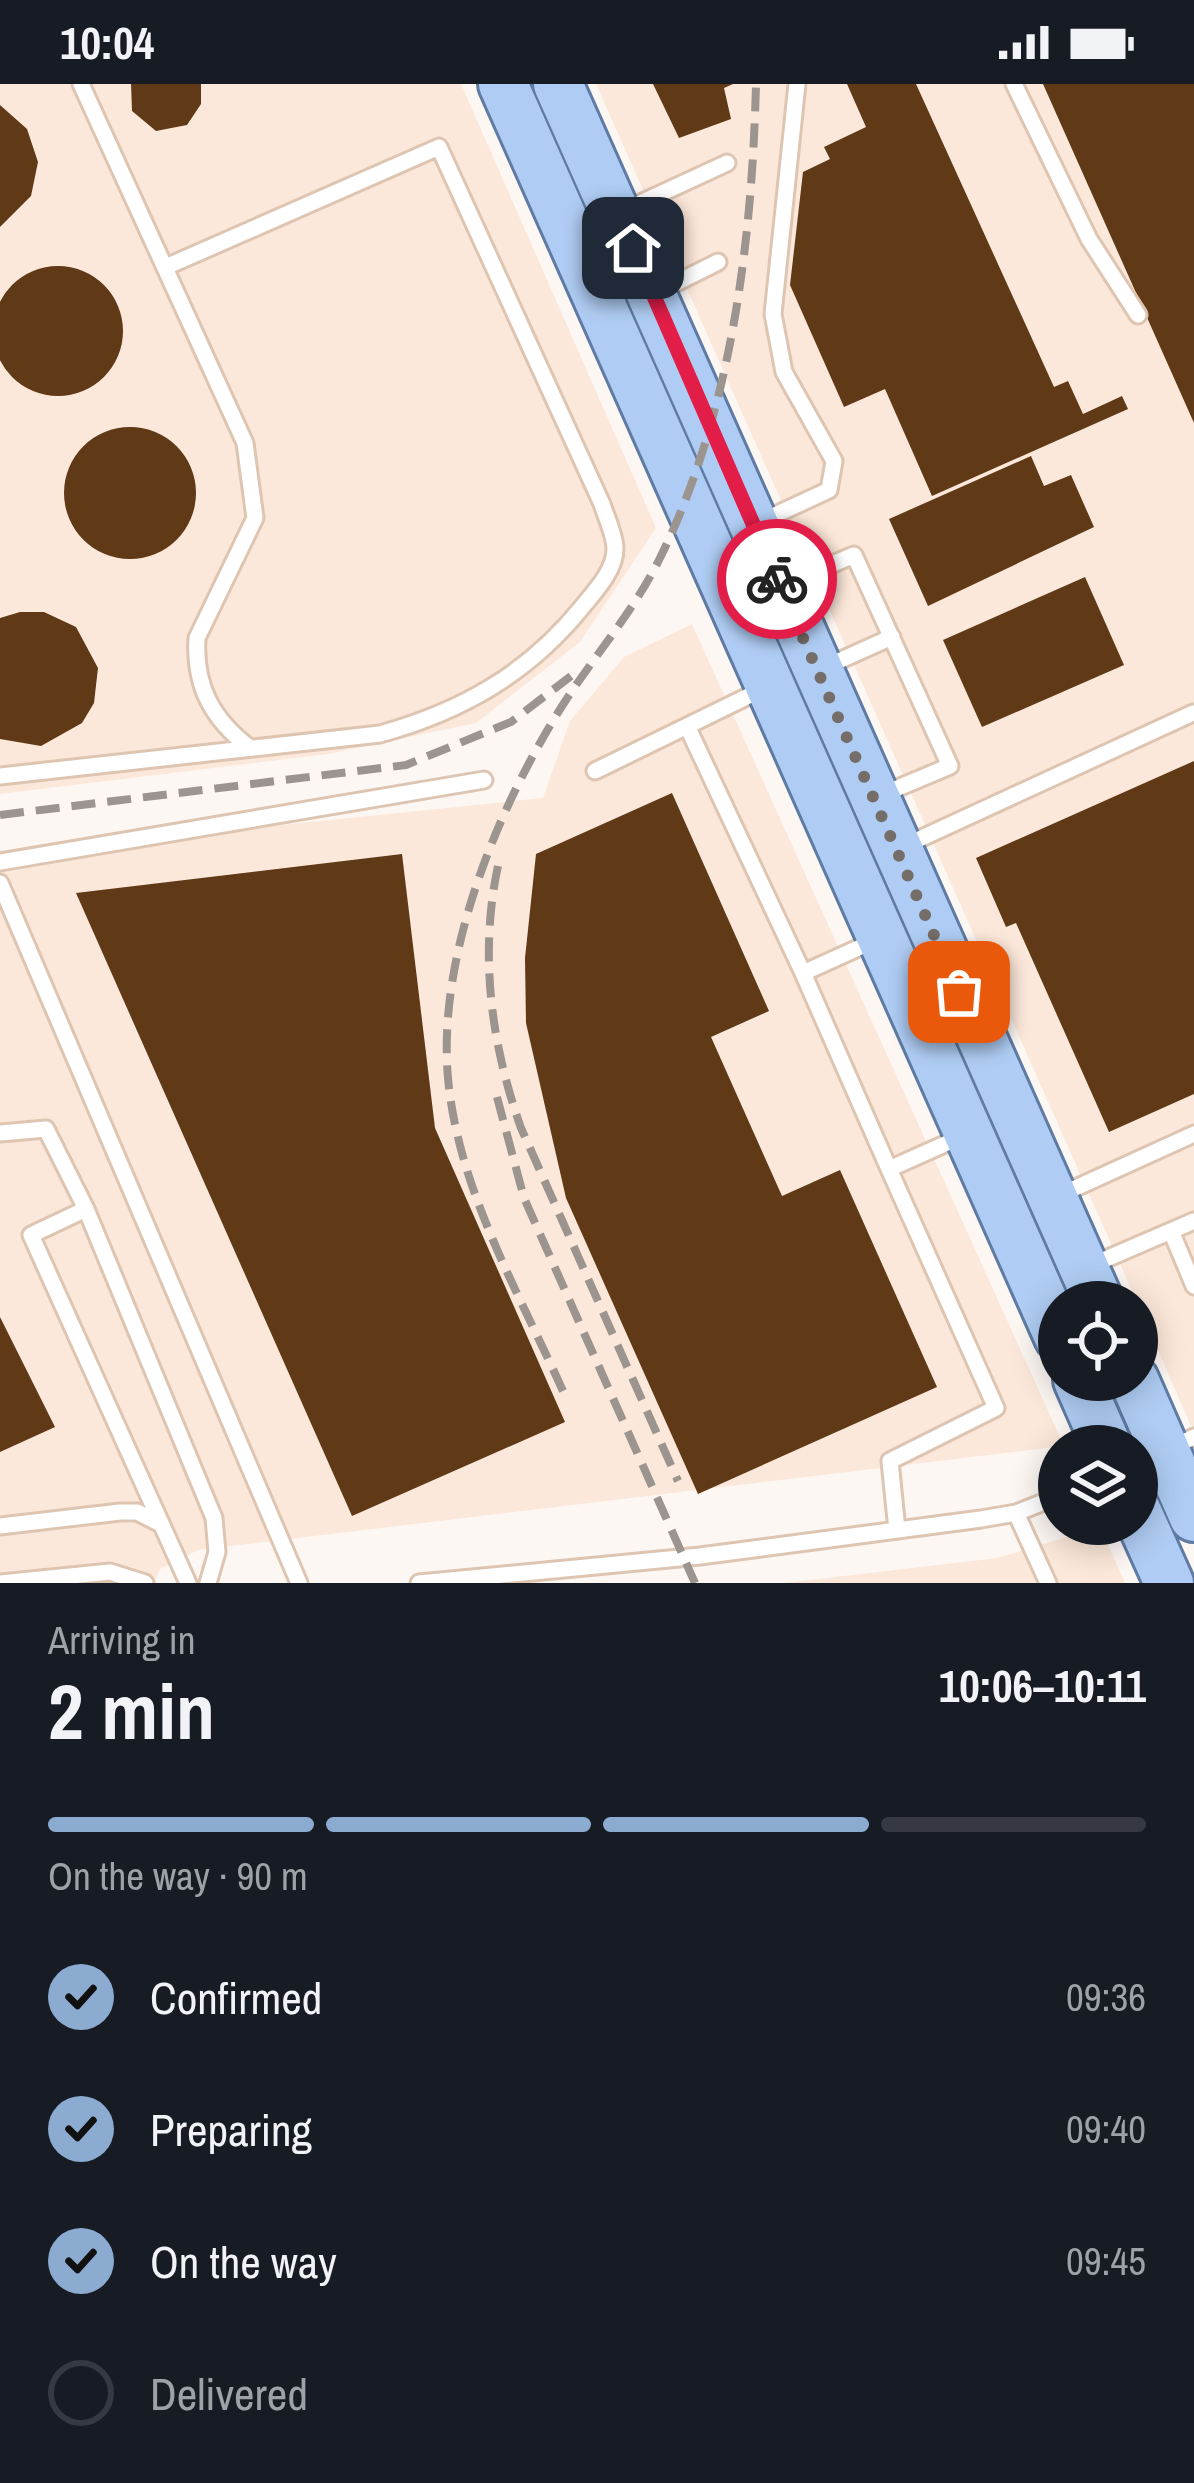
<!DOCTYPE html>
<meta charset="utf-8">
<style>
body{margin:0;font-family:"Archivo Narrow",sans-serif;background:#242831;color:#f1f3f6;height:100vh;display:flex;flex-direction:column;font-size:45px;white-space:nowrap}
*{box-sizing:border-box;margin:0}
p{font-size:39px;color:#9ea1a6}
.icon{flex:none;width:66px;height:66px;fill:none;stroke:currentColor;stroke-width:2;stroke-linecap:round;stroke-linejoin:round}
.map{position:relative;height:1499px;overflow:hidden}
.drawer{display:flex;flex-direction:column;background:#171b24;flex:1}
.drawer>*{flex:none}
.fabs{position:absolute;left:1038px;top:1197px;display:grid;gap:24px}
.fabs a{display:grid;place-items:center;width:120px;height:120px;border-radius:50%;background:#171b24;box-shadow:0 6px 30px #0003;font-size:60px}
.pin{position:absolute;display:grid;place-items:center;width:102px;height:102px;color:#fff;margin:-51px;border-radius:24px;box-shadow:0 6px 18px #0006}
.courier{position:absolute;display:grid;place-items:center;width:120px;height:120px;margin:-60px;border:9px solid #e11d48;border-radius:50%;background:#fff;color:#222;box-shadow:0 3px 15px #0007}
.head em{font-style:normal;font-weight:800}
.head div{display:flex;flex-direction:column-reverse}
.head{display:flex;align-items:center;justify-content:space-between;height:204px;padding:0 48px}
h1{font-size:78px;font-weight:800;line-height:90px}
.bar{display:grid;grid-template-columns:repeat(4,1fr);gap:18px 12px;align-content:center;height:144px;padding:0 48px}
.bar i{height:15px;border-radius:9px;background:#363941}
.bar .active{background:#8cabd1}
.bar p{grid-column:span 4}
ol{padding:0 48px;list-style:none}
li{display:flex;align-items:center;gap:36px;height:132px}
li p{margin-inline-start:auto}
li .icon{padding:12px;border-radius:50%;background:#8cabd1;color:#111;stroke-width:4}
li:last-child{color:#9ea1a6}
li i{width:66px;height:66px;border:6px solid #363941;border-radius:50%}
.status{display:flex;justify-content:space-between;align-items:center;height:84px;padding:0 60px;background:#171b24;direction:ltr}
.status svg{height:33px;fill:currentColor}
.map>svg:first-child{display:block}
.built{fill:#fce8da}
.building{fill:#603916}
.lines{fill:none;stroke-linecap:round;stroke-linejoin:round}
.lane-casing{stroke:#dec5b2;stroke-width:21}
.primary-casing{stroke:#5f7ba4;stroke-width:54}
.lane{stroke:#fff;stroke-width:15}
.primary{stroke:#afcdf4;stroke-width:48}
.rail{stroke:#9b948f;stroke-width:8;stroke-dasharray:24 12;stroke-linecap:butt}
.done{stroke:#756d67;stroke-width:12;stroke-dasharray:0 21.6}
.route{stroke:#e11d48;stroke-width:15}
</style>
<div class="status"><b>10:04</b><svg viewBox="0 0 49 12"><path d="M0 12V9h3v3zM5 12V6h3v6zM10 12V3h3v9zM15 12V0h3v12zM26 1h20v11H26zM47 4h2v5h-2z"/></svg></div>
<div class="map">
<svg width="1194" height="1499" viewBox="0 0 1194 1499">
<rect width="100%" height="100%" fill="#fcf7f3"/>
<path class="built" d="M0,0H461L656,444L580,558L476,639L328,670L0,710Z
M596,0H1194V1349L1137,1218Z
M692,540L1064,1362L198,1466L160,1485L154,1499H0V770L543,714L570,637L624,573Z
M1100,1443L1125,1499H784L997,1474Z"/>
<path class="building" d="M131,0H201V20L187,41L156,47L132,27Z
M653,0H733L724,4L731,35L679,54Z
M847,0H916L1054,303L1068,297L1083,330L1122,312L1128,325L932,412L885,305L844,323L790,201L803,88L830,75L824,63L866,43Z
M1043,0H1194V339Z
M0,21L27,45L38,78L31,112L0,143Z
M-7 247a65 65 0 1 1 130 0a65 65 0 1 1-130 0Z
M64 409a66 66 0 1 1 132 0a66 66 0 1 1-132 0Z
M1031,372L1044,402L1071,391L1094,443L928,522L889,435Z
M1085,493L1124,581L982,643L943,556Z
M20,528H44L76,543L98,584L94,619L82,639L41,662L0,655V534Z
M1194,677V1010L1109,1048L1016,839L1006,843L976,774Z
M672,709L769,927L711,953L782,1112L840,1086L937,1303L698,1410L566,1114L526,939L525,874L536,770Z
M402,770L435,1044L565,1338L352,1432L76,809Z
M0,1233L55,1343L0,1368Z"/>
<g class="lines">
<defs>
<path id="lane" d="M81,0L245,359L255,434L197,554C194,603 213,636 250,664
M1014,0L1089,155L1138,231
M621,128L727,79
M656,209L718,178
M762,437L829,406L834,377L784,288L773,230L797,0
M788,499L854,471L950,682L881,711
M823,584L892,553
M687,642L803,889L878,855
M595,687L767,603
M0,692L380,650C463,627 529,589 583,522C596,506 615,486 615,465C615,451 606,433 602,420L439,63L168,182
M902,763L1193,629
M0,778L484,696
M0,799L299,1499
M803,889L889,1085
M0,1049L46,1045L86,1125
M1060,1111L1194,1050
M1171,1147L1194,1202
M1092,1181L1194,1137
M1137,1379L1194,1353
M1016,1429L1048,1499
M0,1442L120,1428H137L161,1440
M897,1446L890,1377L996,1324L889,1085L965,1051
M0,1499L110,1488L145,1499
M188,1499L31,1151L86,1125L214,1434L217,1468L208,1499
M419,1499L700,1472L981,1435L1016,1429L1059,1412"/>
<path id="primary" d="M503,0L1059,1253
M558,0L1099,1218
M1078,1296L1107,1362
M1134,1296L1194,1433
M1137,1428L1169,1499"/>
</defs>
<use href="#lane" class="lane-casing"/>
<use href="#primary" class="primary-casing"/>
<use href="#lane" class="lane"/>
<use href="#primary" class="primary"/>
<path class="rail" d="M0,731L406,681L511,638L571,592
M498,782C479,870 491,960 521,1044L678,1397
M497,1013L524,1114L695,1499
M563,1307C518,1207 458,1105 448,994C437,871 498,722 564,619C595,571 633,528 659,476C731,331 752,160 756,0"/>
</g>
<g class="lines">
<path class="done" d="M777,495L959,908"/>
<path class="route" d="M633,164L777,495"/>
</g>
</svg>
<div class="fabs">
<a><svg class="icon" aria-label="locate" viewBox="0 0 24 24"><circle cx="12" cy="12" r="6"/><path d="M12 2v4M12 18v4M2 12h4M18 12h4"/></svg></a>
<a><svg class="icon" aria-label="layers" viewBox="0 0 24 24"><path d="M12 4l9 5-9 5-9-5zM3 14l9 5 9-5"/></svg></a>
</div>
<div class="pin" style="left:959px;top:908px;background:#ea580c"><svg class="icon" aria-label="bag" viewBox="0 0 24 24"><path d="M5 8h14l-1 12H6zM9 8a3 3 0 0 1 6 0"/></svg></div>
<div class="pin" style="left:633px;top:164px;background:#1f2937"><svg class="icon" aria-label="home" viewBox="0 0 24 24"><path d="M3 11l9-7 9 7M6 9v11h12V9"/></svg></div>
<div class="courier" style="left:777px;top:495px"><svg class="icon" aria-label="bike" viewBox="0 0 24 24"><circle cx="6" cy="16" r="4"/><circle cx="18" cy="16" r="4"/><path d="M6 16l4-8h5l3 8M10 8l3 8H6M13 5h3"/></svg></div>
</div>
<section class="drawer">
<div class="head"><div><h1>2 min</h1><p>Arriving in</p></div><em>10:06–10:11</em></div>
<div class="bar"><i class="active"></i><i class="active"></i><i class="active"></i><i></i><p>On the way · 90 m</p></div>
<ol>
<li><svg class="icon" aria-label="check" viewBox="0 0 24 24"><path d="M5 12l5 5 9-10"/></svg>Confirmed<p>09:36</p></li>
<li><svg class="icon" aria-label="check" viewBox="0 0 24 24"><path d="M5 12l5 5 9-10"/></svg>Preparing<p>09:40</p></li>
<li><svg class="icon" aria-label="check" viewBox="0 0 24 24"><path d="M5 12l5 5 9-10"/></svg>On the way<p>09:45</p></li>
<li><i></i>Delivered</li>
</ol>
</section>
